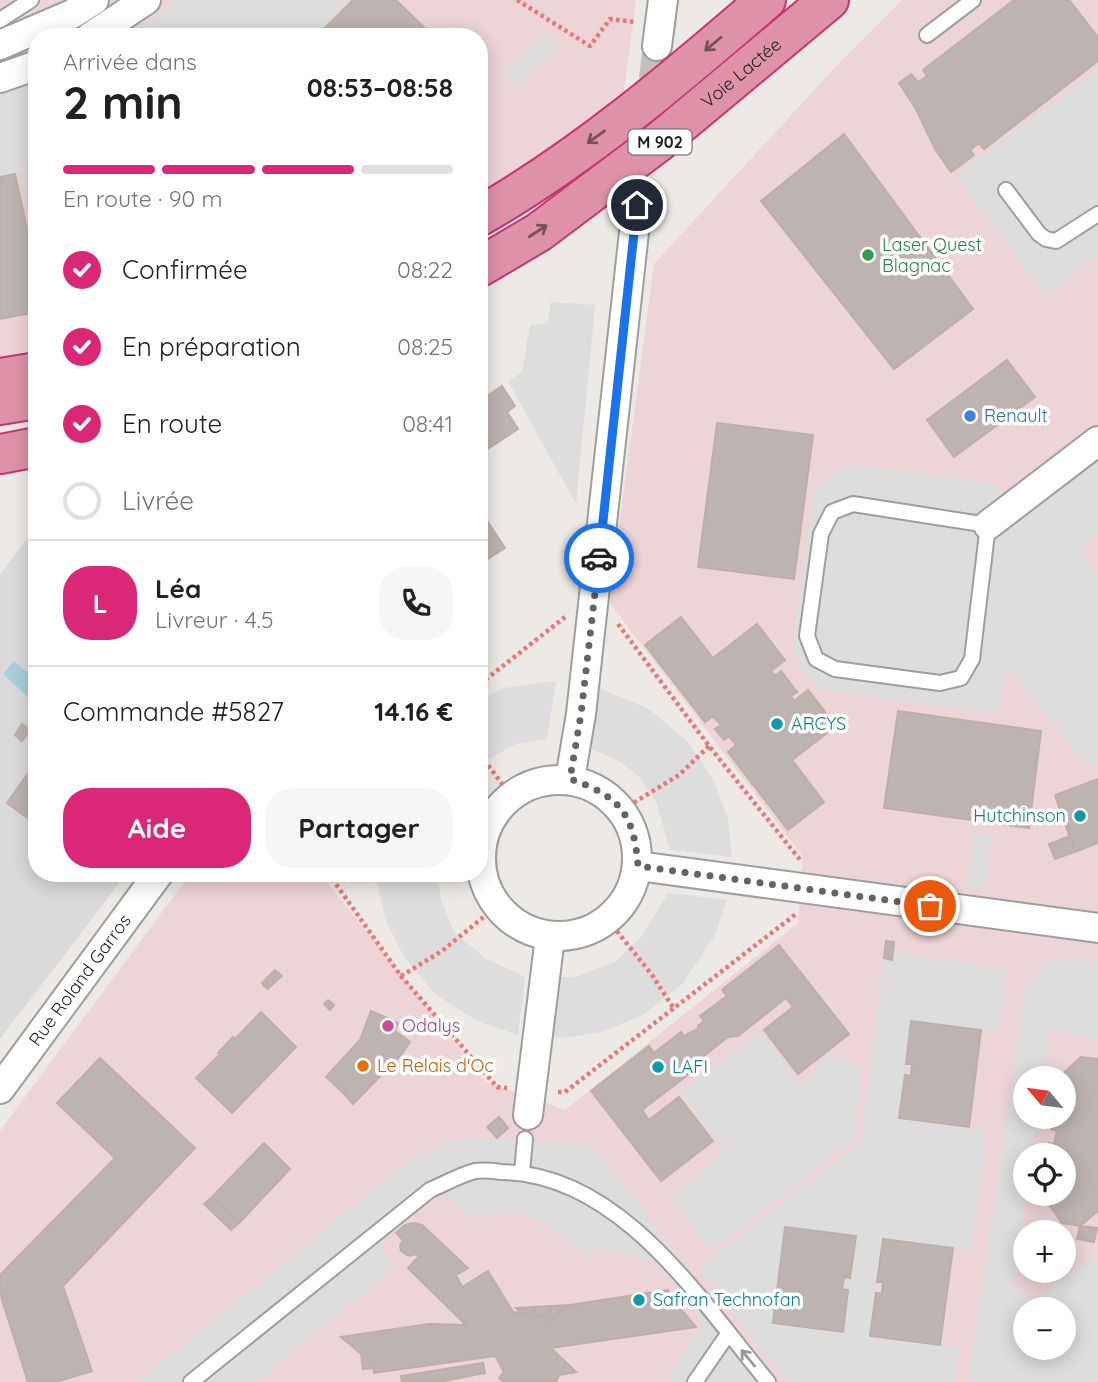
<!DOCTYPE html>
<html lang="fr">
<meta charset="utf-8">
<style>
body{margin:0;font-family:Quicksand,sans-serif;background:#f6f6f6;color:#202124;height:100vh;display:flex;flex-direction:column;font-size:26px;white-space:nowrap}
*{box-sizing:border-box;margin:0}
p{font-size:23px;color:#757577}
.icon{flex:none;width:38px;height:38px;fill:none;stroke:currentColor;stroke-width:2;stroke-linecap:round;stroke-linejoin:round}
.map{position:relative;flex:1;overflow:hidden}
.side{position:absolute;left:28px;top:28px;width:460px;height:854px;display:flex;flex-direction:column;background:#fff;border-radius:28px;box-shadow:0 4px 18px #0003}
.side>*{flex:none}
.needle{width:46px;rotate:299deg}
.controls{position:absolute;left:1013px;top:1066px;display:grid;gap:14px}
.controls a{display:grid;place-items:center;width:63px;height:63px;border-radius:50%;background:#fff;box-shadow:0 4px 18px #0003;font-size:35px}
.pin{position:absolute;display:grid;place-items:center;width:60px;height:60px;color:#fff;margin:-30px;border:4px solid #fff;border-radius:50%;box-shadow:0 2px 7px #0007}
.courier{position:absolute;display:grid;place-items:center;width:70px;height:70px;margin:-35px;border:5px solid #1a73e8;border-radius:50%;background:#fff;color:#222;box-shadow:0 2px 9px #0007}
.headline em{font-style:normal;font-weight:800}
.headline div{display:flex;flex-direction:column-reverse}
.headline{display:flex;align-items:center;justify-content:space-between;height:119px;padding:0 35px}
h1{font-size:46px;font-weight:800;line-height:52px}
.bar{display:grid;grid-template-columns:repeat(4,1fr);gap:10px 7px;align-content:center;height:84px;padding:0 35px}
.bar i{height:9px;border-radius:5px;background:#e0e0e0}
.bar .current{background:#db2777}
.bar p{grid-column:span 4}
.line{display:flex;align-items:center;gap:18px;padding:0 35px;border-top:2px solid #e0e0e0}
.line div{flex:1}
.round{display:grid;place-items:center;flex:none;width:74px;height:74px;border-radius:28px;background:#f6f6f6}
ol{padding:0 35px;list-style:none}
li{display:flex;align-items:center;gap:21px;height:77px}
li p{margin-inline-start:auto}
li .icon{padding:7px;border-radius:50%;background:#db2777;color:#fff;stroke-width:4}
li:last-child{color:#757577}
li i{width:38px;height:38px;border:4px solid #e0e0e0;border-radius:50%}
.button{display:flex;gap:14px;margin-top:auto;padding:14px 35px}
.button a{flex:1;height:80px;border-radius:28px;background:#db2777;color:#fff;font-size:28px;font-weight:800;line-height:80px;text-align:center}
.button a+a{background:#f6f6f6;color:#202124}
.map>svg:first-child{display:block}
.residential{fill:#dbdada}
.commercial{fill:#edd4d6;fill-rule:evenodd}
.parking{fill:#ddd;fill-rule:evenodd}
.water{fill:#a8d1d7}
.building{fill:#bdb4b1;stroke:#bdafa7;stroke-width:2}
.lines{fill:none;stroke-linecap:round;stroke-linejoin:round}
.street-tunnel{stroke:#c3c0bc;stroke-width:28;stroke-dasharray:28 14;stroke-linecap:butt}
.lane-casing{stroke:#9e9e9e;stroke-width:18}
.street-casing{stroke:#9e9e9e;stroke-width:32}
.highway-casing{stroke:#c83376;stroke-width:42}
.path{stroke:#ed7575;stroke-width:4.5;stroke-dasharray:3.5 3.5;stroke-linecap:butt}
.lane{stroke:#fff;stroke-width:14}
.street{stroke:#fff;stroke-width:28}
.highway{stroke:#de92a8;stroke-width:38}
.oneway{stroke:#74525c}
.oneway2{stroke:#999}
.done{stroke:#666463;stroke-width:7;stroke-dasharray:0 12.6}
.route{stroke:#1a73e8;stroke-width:9}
.leisure-dot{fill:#2e9e5b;stroke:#fff;stroke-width:2.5}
.shop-dot{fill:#3f7fe0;stroke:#fff;stroke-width:2.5}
.culture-dot{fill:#0f9aa8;stroke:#fff;stroke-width:2.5}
.hotel-dot{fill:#d1479c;stroke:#fff;stroke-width:2.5}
.food-dot{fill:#e8710a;stroke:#fff;stroke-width:2.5}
.labels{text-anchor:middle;stroke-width:7;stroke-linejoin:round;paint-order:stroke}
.shield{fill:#fff;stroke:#616161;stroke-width:2}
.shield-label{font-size:16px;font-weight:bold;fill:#1d1d1d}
.street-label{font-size:18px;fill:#1d1d1d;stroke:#fff}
.leisure-label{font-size:18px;fill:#27864d;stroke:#fff;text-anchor:start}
.shop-label{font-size:18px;fill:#366cbe;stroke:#fff;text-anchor:start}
.culture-label{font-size:18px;fill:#0d838f;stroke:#fff;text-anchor:start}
.hotel-label{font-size:18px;fill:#b23c85;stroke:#fff;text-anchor:start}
.food-label{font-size:18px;fill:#c56008;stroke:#fff;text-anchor:start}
</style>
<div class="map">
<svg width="1098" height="1382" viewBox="0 0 1098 1382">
<rect width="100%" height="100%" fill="#ede9e4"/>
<path class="residential" d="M26,540L37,549V873H127L0,1039V574Z"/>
<path class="commercial" d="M0,0H636L624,91L531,162L480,191V37H37V356L0,362Z
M902,0H1098V1382H0V1131L182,885L196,873H320L486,1082L565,1110L798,923L803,857L609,602L654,264L840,62ZM1026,1078H1064V1116H1026ZM1026,1155H1064V1194H1026ZM1026,1232H1064V1270H1026ZM1026,1309H1064V1348H1026Z"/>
<path class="parking" d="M176,0H349L312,37H119L152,19Z
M546,32L560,47L517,88L502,72Z
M1098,69V256L1045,296L956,175Z
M37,79V245L21,171L0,175V97Z
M551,302L595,305L576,504L508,381L522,372L530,325L547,324Z
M1098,461V533L1079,548L1098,573V763L1087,767L1006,666L999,715L826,690L802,672L792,648L814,490L838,469L856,464L995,484L1027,517Z
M556,681L547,739L516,744L480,764V699L504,688Z
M594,686L649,709L687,741L713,779L728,818L732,857L670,850L657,804L640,778L621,762L585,746Z
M974,832L992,834L985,888L966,885Z
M396,873H437L441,899L454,932L485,958L525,977L518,1035L479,1022L435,994L404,957L386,921L376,878H389Z
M668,893L727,900L714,937L682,984L644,1014L606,1031L564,1038L544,1037L552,977H575L615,962L642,936Z
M893,951L1007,970L999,1031L911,1021L899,1117L987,1130L971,1251L883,1240L870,1335L960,1348L954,1382H787L698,1267L860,1142L884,958L892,959ZM786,1227L855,1236L850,1278L844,1277L842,1289L848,1290L842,1332L773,1323Z
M1054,957L1098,961V1040L1051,1030L1044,1078H1026V1116L1038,1117L1032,1155H1026V1194L1013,1282L1029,1302L1098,1255V1377L1092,1382H968L1026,984ZM1026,1309H1064V1348H1026Z
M760,1031L803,1086L827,1054L862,1066L853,1140L710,1251L670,1197L725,1151L680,1092Z
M505,1139L565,1141L593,1147L778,1382H669L671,1369L702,1324L681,1291L653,1262L601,1247L585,1258L551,1226L517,1212L471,1217L442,1191L387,1231L381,1251L395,1268L256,1382H137L410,1159L454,1140Z"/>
<path class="water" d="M14,661L37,681V691L30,699L3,674Z"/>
<path class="building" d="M353,0H396L434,37H316Z
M1014,0H1069L1098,37V61L984,149L979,143L970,150L974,155L951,172L935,149L916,109L899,83L911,74L918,82L927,76L923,70Z
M844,134L973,309L894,369L761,201Z
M15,174L37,274V312L0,319V177Z
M1007,360L1035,397L954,457L927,420Z
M502,386L515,406L507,412L518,429L480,454V401Z
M717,423L813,435L794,579L698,567Z
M480,476L486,487L480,491Z
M480,510L505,548L480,564Z
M681,617L713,658L757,624L785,660L771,671L775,676L781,671L797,692L791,696L794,701L808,690L836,726L792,760L824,802L788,830L728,752L736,745L729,736L724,740L715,729L721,725L713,716L705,722L645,645Z
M898,711L1041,731L1029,828L884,808Z
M22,724L30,730L22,741L15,735Z
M32,768L37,772V825L7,803Z
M1098,779V843L1075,852L1055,795Z
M1070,836L1075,852L1055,859L1049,844Z
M886,941L894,942L892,960L884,958Z
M779,945L849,1034L798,1074L764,1030L793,1007L786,998L738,1036L728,1037L695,1063L693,1071L642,1110L649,1120L679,1097L713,1141L661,1181L591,1091L649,1046L654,1053L681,1032L684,1036L698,1029V1026L704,1021L700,1016L727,996L722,990Z
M275,970L282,976L274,983L271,979L264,986L262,983Z
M271,979L274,983L268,989L264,986Z
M328,1000L334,1005L330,1010L324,1004Z
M371,1011L398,1023L395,1031L410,1042L401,1055L353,1104L344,1094L347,1090L339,1082L335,1085L326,1077L360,1040Z
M261,1012L296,1047L232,1113L196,1078L220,1054L218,1053L233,1037L235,1039Z
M911,1021L981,1030L969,1127L899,1118L905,1075L911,1076L912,1064H906Z
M1081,1057L1098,1059V1211L1080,1226L1062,1223L1045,1199V1194H1064V1155H1050L1048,1152L1049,1143L1054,1144L1057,1131L1051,1129L1054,1116H1064V1078H1059L1060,1076Z
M100,1058L195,1148L63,1286L92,1371L56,1382H28L0,1293V1275L115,1158L57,1103Z
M339,1082L347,1090L344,1094L335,1085Z
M499,1117L508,1128L497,1138L487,1127Z
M264,1143L290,1169L239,1223L212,1197Z
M212,1197L239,1223L231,1230L204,1204Z
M414,1223L422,1225L468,1268L456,1275L462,1287L488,1271L513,1312L544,1316V1324L550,1325V1320L570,1305L668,1290L669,1295L678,1294L680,1308L696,1327L551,1348L576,1372L559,1375L556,1382H503L499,1378L504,1372L495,1356L374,1373L373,1368L363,1369L361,1354L341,1337L429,1324L466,1325L408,1268L419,1256L417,1254L409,1256L401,1251L400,1246L403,1240L396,1233L405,1225Z
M1080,1226L1097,1228L1094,1242L1077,1239Z
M785,1227L856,1236L850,1278L844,1277L842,1289L848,1290L843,1332L773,1323Z
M883,1239L953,1248L940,1345L870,1336L876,1293L882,1294L883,1282H877Z
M570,1305L550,1320V1325L544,1324V1316L524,1315L516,1308Z
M483,1363L485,1373L438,1382H402L401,1376Z"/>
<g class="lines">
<path class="street-tunnel" d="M637,205L657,46"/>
<defs>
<path id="lane" d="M0,20L31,0
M927,35L973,0
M1006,190L1039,234L1046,239L1056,241L1098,214
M853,504L988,525L972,659L961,678L940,683L835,669L816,659L807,636L821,534L832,512Z
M522,1172L525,1139
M191,1382L430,1190C444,1184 460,1175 475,1171C483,1170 493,1171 501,1172C620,1173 700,1300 768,1382
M695,1382L728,1334"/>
<g id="street">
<path d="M90,37L146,0"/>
<path d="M0,45L72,14L94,0"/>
<path d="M657,46L663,0"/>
<path d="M0,78L37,65"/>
<path d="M988,525L1098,441"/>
<path d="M570,779L581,714L637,205"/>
<circle cx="559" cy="858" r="78"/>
<path d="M638,866L1098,928"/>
<path id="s1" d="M0,1089L159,873"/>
<path d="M528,1115L550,937"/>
</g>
<g id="highway">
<path d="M480,216C583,157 676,78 766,0"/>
<path id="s2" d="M480,267L539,232L660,141L829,0"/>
<path d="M0,378L37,372"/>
<path d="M0,405L37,399"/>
<path d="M0,454L37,447"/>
</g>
</defs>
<use href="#lane" class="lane-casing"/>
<use href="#street" class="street-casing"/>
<use href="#highway" class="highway-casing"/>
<path class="path" d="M517,0L590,46L610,19L635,22
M618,624L709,746L801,861
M480,684L565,617
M480,754L511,796
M622,810L679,775L709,746
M328,873L401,976L497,1087L507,1088
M608,920L652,975L674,1009
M401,976L442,951L497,906
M558,1092H565L796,914"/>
<use href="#lane" class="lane"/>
<use href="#street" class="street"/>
<use href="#highway" class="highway"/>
</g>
<defs><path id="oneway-shaft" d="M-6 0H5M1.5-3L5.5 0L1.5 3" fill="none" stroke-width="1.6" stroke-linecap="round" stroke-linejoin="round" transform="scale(1.75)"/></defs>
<g class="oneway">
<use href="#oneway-shaft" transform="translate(713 44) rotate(140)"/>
<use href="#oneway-shaft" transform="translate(596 137) rotate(144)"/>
<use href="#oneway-shaft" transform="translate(538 231) rotate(-33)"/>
</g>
<use class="oneway2" href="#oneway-shaft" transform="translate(748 1358) rotate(-130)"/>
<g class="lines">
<path class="done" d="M599,558L581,714L570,779C619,796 634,813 638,866L930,906"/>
<path class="route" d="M599,558L637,205"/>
</g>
<circle class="leisure-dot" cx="868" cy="255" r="7"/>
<circle class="shop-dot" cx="970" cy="416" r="7"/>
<g class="culture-dot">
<circle cx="777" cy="724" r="7"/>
<circle cx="1080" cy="816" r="7"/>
<circle cx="658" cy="1067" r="7"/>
<circle cx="639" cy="1300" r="7"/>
</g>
<circle class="hotel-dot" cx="388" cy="1026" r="7"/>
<circle class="food-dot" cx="363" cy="1066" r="7"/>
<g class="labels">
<rect class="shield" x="628.5" y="129.5" width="63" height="25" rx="5"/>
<g class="shield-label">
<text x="660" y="148">M 902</text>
</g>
<g class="street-label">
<text dy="6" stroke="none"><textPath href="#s2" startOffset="326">Voie Lactée</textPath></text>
<text dy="6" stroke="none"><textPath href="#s1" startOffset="135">Rue Roland Garros</textPath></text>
</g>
<g class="leisure-label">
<text x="882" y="251">Laser Quest<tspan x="882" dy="21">Blagnac</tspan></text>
</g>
<g class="shop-label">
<text x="984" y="422">Renault</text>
</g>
<g class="culture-label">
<text x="791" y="730">ARCYS</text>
<text x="1066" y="822" text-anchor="end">Hutchinson</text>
<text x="672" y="1073">LAFI</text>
<text x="653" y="1306">Safran Technofan</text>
</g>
<g class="hotel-label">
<text x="402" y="1032">Odalys</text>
</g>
<g class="food-label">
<text x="377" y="1072">Le Relais d'Oc</text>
</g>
</g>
</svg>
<div class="controls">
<a><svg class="needle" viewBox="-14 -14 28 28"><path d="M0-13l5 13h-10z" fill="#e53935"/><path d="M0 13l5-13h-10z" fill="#757577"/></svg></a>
<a><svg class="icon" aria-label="locate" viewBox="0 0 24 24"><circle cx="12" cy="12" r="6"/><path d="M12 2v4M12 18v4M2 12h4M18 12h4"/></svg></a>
<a>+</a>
<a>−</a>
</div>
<div class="pin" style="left:930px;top:906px;background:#ea580c"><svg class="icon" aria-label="bag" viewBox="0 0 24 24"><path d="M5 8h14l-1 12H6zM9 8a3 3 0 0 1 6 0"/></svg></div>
<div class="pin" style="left:637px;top:205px;background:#1f2937"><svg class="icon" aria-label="home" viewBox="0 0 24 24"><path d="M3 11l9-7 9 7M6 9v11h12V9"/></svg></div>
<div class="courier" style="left:599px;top:558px"><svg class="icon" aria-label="car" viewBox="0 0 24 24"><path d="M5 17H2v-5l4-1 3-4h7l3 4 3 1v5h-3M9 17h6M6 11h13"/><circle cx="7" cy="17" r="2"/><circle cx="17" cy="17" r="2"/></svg></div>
<section class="side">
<div class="headline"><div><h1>2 min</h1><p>Arrivée dans</p></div><em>08:53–08:58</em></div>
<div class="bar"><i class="current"></i><i class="current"></i><i class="current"></i><i></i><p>En route · 90 m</p></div>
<ol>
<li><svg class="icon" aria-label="check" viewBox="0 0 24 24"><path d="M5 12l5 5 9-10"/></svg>Confirmée<p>08:22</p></li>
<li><svg class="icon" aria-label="check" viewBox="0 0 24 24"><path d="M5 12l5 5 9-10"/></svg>En préparation<p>08:25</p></li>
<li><svg class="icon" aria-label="check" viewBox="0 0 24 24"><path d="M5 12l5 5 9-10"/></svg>En route<p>08:41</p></li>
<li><i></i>Livrée</li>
</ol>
<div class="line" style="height:126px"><b class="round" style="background:#db2777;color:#fff">L</b><div><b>Léa</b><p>Livreur · 4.5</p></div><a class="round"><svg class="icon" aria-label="phone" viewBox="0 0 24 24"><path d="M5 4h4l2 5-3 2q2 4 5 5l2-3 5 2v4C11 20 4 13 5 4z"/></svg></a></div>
<div class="line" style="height:91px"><div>Commande #5827</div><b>14.16 €</b></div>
<div class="button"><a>Aide</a><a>Partager</a></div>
</section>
</div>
